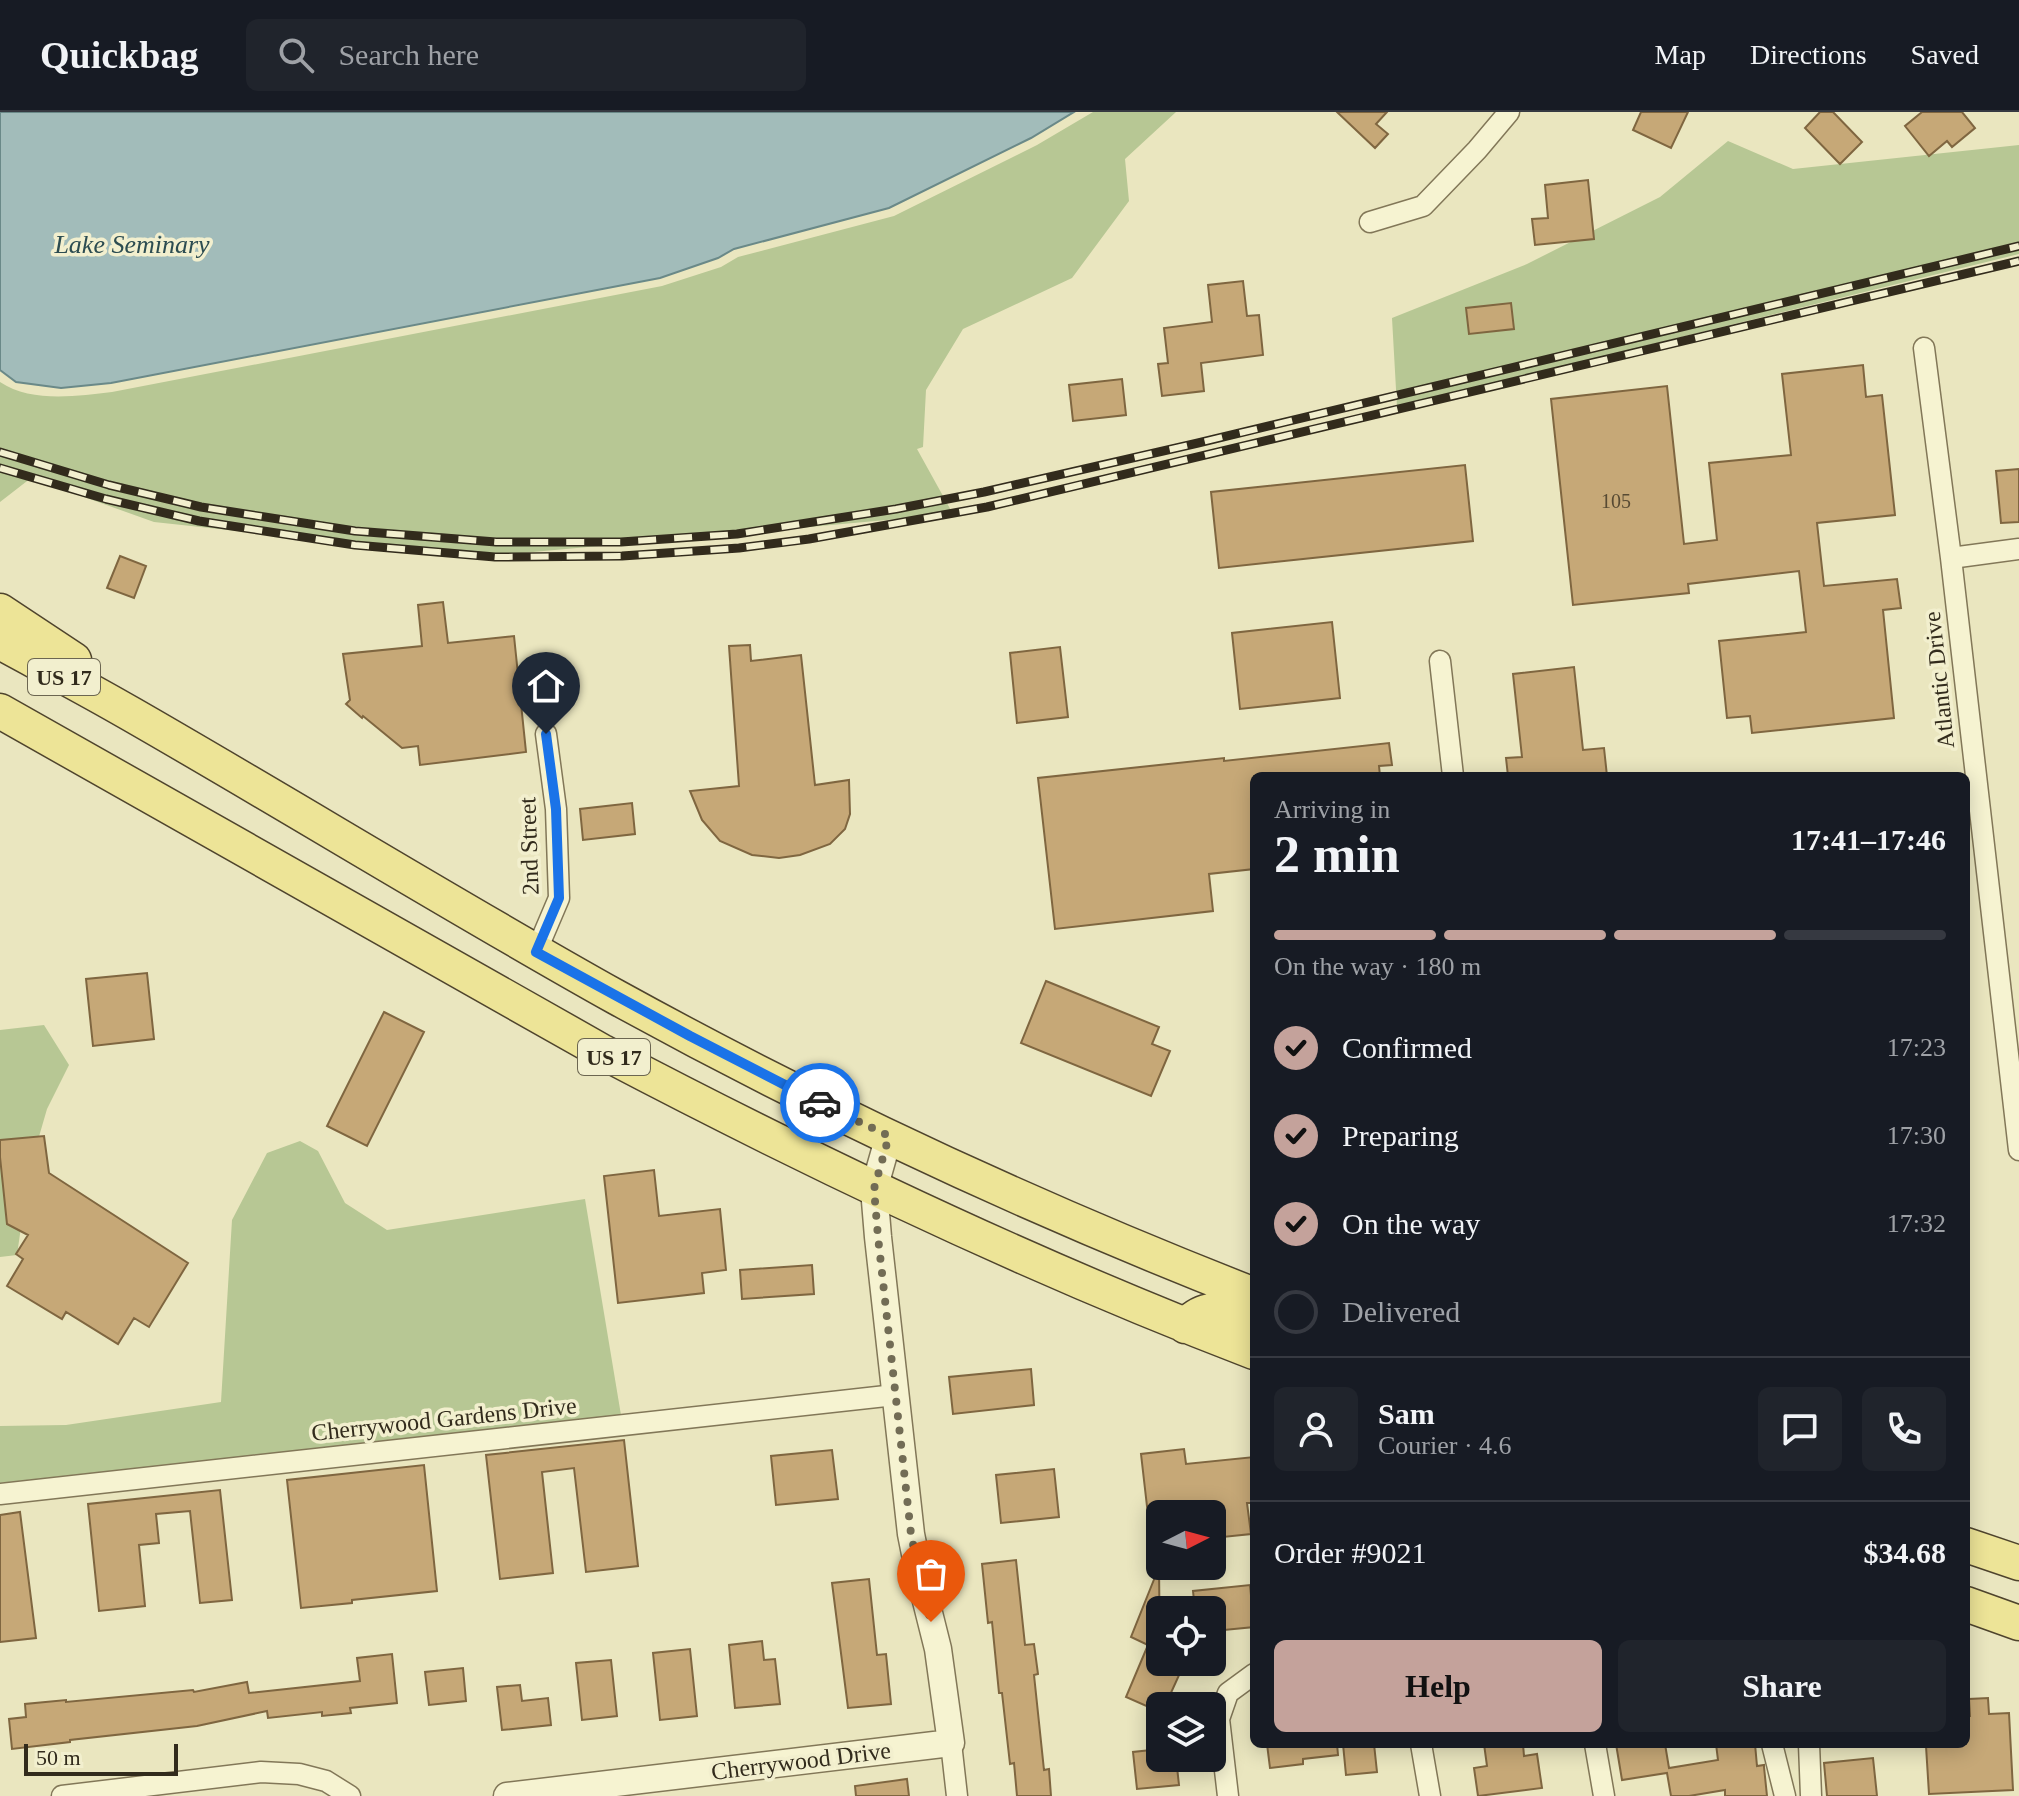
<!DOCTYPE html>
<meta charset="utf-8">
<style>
body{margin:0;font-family:Georgia,serif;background:#20242c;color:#f1f3f6;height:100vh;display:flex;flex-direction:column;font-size:30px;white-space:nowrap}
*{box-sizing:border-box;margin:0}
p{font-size:26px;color:#9ea1a6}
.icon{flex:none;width:44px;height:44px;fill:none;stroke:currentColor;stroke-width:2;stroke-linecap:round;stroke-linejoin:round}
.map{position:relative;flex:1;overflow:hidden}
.details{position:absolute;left:1250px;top:660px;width:720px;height:976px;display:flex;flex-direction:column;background:#171b24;border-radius:12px;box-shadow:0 4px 20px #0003}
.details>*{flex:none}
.needle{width:52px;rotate:84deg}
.tools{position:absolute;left:1146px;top:1388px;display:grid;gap:16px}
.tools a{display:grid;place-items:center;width:80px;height:80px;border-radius:12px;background:#171b24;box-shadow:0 4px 20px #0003;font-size:40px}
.scale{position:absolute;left:24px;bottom:20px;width:154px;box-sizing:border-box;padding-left:8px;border:4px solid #322b1c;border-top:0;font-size:22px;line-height:28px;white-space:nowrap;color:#322b1c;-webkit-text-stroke:6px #f2efce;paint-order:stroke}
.pin{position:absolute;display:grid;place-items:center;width:68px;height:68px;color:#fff;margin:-82px -34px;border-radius:50% 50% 50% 0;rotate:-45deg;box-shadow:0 0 8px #0007}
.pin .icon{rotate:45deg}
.courier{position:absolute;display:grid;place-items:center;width:80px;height:80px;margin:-40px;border:6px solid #1a73e8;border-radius:50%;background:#fff;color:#222;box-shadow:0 2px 10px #0007}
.overview em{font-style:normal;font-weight:800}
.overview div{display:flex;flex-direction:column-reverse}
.overview{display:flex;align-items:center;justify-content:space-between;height:136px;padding:0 24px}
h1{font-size:52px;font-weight:800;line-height:60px}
.bar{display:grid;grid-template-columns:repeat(4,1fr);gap:12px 8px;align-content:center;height:96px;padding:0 24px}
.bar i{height:10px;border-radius:6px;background:#363941}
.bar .selected{background:#c4a29b}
.bar p{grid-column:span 4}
.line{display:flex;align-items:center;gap:20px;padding:0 24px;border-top:2px solid #363941}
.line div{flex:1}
.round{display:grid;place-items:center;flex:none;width:84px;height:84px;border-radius:12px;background:#20242c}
ol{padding:0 24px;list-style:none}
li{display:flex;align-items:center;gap:24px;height:88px}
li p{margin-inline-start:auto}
li .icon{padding:8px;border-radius:50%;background:#c4a29b;color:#111;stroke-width:4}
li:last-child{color:#9ea1a6}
li i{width:44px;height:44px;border:4px solid #363941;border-radius:50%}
.cta{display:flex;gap:16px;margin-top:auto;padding:16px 24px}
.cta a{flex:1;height:92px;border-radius:12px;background:#c4a29b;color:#111;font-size:32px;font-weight:800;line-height:92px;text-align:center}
.cta a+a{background:#20242c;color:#f1f3f6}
header{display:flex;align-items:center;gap:48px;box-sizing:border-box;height:112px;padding:0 40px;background:#171b24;border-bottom:2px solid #363941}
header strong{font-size:38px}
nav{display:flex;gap:44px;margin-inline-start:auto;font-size:28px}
.search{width:560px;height:72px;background:#20242c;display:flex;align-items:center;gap:20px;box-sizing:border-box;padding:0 28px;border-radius:12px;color:#9ea1a6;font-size:30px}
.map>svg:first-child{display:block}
.green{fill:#b7c794}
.water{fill:#a2bcba;stroke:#6a8988;stroke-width:2}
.building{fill:#c6a877;stroke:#7f6640;stroke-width:2}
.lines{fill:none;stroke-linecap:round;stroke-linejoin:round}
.minor-casing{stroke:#827758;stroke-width:23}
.tertiary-casing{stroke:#827758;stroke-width:29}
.primary-casing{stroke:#4f442d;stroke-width:37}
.minor{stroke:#f6f3d1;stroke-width:20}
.tertiary{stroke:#f6f3d1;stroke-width:26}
.primary{stroke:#ede497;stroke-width:34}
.rail-casing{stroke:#322b1c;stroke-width:9}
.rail{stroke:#f2efce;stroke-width:6;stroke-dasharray:18;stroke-linecap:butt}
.done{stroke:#726c55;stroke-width:8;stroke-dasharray:0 14.4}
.route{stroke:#1a73e8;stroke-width:10}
.labels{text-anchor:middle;stroke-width:7;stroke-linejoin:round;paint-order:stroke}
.number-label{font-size:20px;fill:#574a33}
.shield{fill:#f2efce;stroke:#6c6651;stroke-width:2}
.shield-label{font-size:22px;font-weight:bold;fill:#322b1c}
.street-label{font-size:24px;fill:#322b1c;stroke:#f2efce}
.water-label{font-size:26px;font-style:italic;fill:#2c4c51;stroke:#f2efce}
</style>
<header>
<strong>Quickbag</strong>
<div class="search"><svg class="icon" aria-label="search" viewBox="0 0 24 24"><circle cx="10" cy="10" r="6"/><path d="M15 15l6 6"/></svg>Search here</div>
<nav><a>Map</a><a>Directions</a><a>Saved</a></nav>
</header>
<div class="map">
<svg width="2019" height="1684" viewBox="0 0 2019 1684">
<rect width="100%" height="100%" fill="#eae6bf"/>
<path class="green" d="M1093,0H1176L1125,47L1129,89L1072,166L963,217L926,278L923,335L917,337L953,402L478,445L154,410L31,366L0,390V270C31,291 77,284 112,280L662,174L721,155L738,145L894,104L1037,33Z
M1728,29L1793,57L2019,33V142L1397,295L1392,206L1527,152L1660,85Z
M44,913L69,953L47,997L29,1059L17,1143L0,1145V918Z
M300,1029L318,1039L345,1091L387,1118L585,1087L621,1303L0,1371V1314L66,1313L221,1290L232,1108L267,1041Z"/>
<path class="water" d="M0,0H1074L1031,26L889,96L734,137L718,146L660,166L111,271L61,276L16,270L0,258Z"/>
<path class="building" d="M1337,0H1387L1376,12L1388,22L1375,36Z
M1641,0H1688L1671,36L1633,18Z
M1820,0H1833L1862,30L1840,52L1805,16Z
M1922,0H1962L1975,16L1952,35L1947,29L1929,44L1905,14Z
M1588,68L1594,127L1535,133L1532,107L1548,106L1545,73Z
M1243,169L1247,204L1259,203L1263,243L1201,251L1204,279L1162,284L1158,252L1168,251L1164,216L1212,210L1208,173Z
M1511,191L1514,217L1469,222L1466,196Z
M1863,253L1866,285L1882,283L1895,403L1817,411L1824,474L1897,467L1901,496L1883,498L1894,606L1752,621L1750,604L1727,606L1719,529L1806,520L1799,459L1688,472L1689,481L1573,493L1551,287L1667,274L1684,432L1717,428L1709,351L1791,343L1782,262Z
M1122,267L1126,303L1073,309L1069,273Z
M1465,353L1473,429L1219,456L1211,380Z
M2019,357V410L2001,411L1996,359Z
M120,444L146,454L134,486L107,476Z
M443,490L448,531L514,524L526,640L420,653L418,634L402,636L363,604L362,606L346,592L350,588L343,542L422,534L418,493Z
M1332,510L1340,586L1240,597L1232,521Z
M750,533L751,549L801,543L815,673L849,668L850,702L845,717L830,732L800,743L779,746L752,743L720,729L702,708L690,679L739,674L729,534Z
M1060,535L1068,605L1017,611L1010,541Z
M1574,555L1583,638L1604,636L1607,664H1508L1506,646L1522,645L1513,562Z
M1389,631L1392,653L1379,654L1380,664H1254V757L1209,762L1213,799L1055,817L1038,666L1224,646V649Z
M632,691L635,722L583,728L580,697Z
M147,861L154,927L93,934L86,867Z
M1046,869L1159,915L1152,932L1170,939L1151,984L1021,931Z
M384,900L424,920L367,1034L327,1014Z
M44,1024L49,1061L188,1151L149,1215L134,1206L118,1232L66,1200L62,1207L7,1174L23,1147L16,1142L28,1123L7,1112L0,1045V1028Z
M654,1058L659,1104L720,1097L726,1158L702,1161L704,1181L618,1191L604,1064Z
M812,1153L814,1182L742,1187L740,1158Z
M1031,1257L1034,1293L953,1302L949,1265Z
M624,1328L638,1454L586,1460L574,1356L542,1360L553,1461L500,1467L486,1343Z
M1184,1337L1186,1352L1254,1345V1391H1247L1251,1422L1223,1425L1220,1395L1148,1403L1141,1342Z
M832,1338L838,1387L776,1393L771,1344Z
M424,1353L437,1479L352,1488V1491L301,1496L287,1368Z
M1054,1357L1059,1405L1001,1411L996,1363Z
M220,1378L232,1488L200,1491L190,1399L156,1402L159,1431L139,1433L145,1494L99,1499L88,1392Z
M20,1400L36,1526L0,1530V1403Z
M1016,1448L1025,1533L1034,1532L1038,1562L1034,1563L1044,1658L1049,1657L1051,1684H1017L1014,1651L1010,1652L1002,1581H999L992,1510L988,1511L982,1452Z
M1159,1455L1160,1550H1185L1165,1594H1160V1600L1126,1585L1148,1533L1131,1525Z
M869,1467L877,1543L886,1542L891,1592L848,1596L832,1471Z
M1250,1473L1254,1515L1214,1519L1212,1498H1195L1193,1479Z
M762,1529L764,1548L775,1547L780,1592L735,1596L729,1533Z
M690,1537L697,1604L660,1608L653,1541Z
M392,1542L397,1591L350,1596L351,1601L322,1604V1600L268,1606L267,1599L197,1614L70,1628V1630L12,1637L9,1607L26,1605L25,1592L66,1588V1590L193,1578L194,1580L247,1570L249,1581L360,1569L357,1546Z
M611,1548L617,1604L582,1608L576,1551Z
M463,1556L466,1589L429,1593L425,1560Z
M520,1573L522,1589L548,1586L551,1613L502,1618L497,1575Z
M1988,1586L1989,1602L2009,1601L2013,1678L1929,1682L1926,1634H1932V1632H1966V1604H1970L1969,1587Z
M1267,1632H1337L1338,1643L1303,1647V1652L1270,1656Z
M1343,1632H1374L1377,1660L1346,1663Z
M1484,1632H1523L1524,1644L1537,1642L1542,1676L1478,1684L1474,1656L1487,1654Z
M1616,1632H1665L1669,1656L1718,1648L1716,1632H1755L1757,1654L1764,1653V1655L1767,1684H1725V1678L1689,1684H1671L1667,1661L1622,1668Z
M1160,1637V1646H1176L1179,1673L1137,1677L1133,1640Z
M1873,1646L1877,1684H1827L1824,1651Z
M907,1667L909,1684H856L855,1674Z"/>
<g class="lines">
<defs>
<path id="minor" d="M1370,110L1423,94L1477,38L1509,0
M1924,236L1951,446L2019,1038
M1951,446L2019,437
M1440,549L1453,664
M536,840L559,786L556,697L546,622
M0,1382L895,1283
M951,1631L957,1684
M1421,1632L1430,1684
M1595,1632L1604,1684
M1772,1632L1785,1684
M1809,1632L1811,1684
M62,1684L261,1660L299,1662L326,1669L350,1684
M1228,1684L1219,1607L1228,1581L1254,1562"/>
<path id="tertiary" d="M507,1684L951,1631L938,1537L918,1457L911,1422L878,1125L874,1077L889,1024"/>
<path id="primary" d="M0,499L74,548
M0,530C44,554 88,577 131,602C293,695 453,794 616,885C821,998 1036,1098 1254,1183
M0,599L601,939C814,1051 1029,1154 1254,1240
M1185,1214C1209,1189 1225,1201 1254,1209
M1966,1433L2019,1451
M1966,1492L2019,1511"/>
</defs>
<use href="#minor" class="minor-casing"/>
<use href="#tertiary" class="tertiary-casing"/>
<use href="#primary" class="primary-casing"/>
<use href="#minor" class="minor"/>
<use href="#tertiary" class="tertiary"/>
<use href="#primary" class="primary"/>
<defs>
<path id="rail" d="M0,340L109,373L201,395L355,419L496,430H621L737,422L896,397L984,380L1198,331L2019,134
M0,356L106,387L199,409L355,433L495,445L622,444L739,436L809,427L987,395L2019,149"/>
</defs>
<use href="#rail" class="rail-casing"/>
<use href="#rail" class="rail"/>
</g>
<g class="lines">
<path class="done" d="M820,991L889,1024L874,1077L878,1125L911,1422L918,1457L931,1510"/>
<path class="route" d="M546,622L556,697L559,786L536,840L690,924L820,991"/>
</g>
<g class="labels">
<g class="number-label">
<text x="1616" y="396">105</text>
</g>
<g class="shield">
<rect x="28" y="547" width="72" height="36" rx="6"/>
<rect x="578" y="927" width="72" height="36" rx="6"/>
</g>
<g class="shield-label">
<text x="64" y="573">US 17</text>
<text x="614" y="953">US 17</text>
</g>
<g class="street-label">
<text transform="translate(1939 568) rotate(-96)" y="8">Atlantic Drive</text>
<text transform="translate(529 734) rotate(-92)" y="8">2nd Street</text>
<text transform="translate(444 1307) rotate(-6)" y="8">Cherrywood Gardens Drive</text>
<text transform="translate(801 1649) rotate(-7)" y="8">Cherrywood Drive</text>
</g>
<g class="water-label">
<text x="132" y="141">Lake Seminary</text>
</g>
</g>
</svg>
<div class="tools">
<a><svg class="needle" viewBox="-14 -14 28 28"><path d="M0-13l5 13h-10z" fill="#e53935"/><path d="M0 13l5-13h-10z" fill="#9ea1a6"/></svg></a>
<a><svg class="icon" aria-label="locate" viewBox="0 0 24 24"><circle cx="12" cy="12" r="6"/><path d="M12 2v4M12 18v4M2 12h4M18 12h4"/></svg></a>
<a><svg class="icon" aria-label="layers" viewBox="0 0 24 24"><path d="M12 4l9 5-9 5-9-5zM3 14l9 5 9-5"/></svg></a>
</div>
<div class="scale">50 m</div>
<div class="pin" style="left:931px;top:1510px;background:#ea580c"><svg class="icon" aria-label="bag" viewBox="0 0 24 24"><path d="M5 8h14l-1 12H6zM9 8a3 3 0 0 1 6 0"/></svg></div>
<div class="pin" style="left:546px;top:622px;background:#1f2937"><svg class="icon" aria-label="home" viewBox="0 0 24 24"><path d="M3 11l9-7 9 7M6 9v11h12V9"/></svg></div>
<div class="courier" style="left:820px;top:991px"><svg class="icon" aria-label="car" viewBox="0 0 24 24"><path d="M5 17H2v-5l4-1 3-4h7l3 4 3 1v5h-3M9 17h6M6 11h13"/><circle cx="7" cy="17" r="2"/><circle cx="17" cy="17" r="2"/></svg></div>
<section class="details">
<div class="overview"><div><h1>2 min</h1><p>Arriving in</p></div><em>17:41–17:46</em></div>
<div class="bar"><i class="selected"></i><i class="selected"></i><i class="selected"></i><i></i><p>On the way · 180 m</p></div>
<ol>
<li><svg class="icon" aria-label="check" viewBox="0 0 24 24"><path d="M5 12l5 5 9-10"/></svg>Confirmed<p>17:23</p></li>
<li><svg class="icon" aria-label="check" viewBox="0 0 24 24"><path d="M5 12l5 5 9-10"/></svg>Preparing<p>17:30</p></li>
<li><svg class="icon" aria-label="check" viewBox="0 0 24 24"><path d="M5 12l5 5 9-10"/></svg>On the way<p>17:32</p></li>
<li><i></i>Delivered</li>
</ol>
<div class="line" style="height:144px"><a class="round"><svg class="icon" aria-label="person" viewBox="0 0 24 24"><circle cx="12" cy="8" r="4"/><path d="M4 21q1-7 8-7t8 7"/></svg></a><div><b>Sam</b><p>Courier · 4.6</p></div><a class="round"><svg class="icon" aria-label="chat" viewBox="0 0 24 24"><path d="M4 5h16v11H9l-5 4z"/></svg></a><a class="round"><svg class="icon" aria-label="phone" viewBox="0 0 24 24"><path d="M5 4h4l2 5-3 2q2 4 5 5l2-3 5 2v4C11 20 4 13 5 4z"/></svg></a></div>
<div class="line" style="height:104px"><div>Order #9021</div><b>$34.68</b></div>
<div class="cta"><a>Help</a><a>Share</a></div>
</section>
</div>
